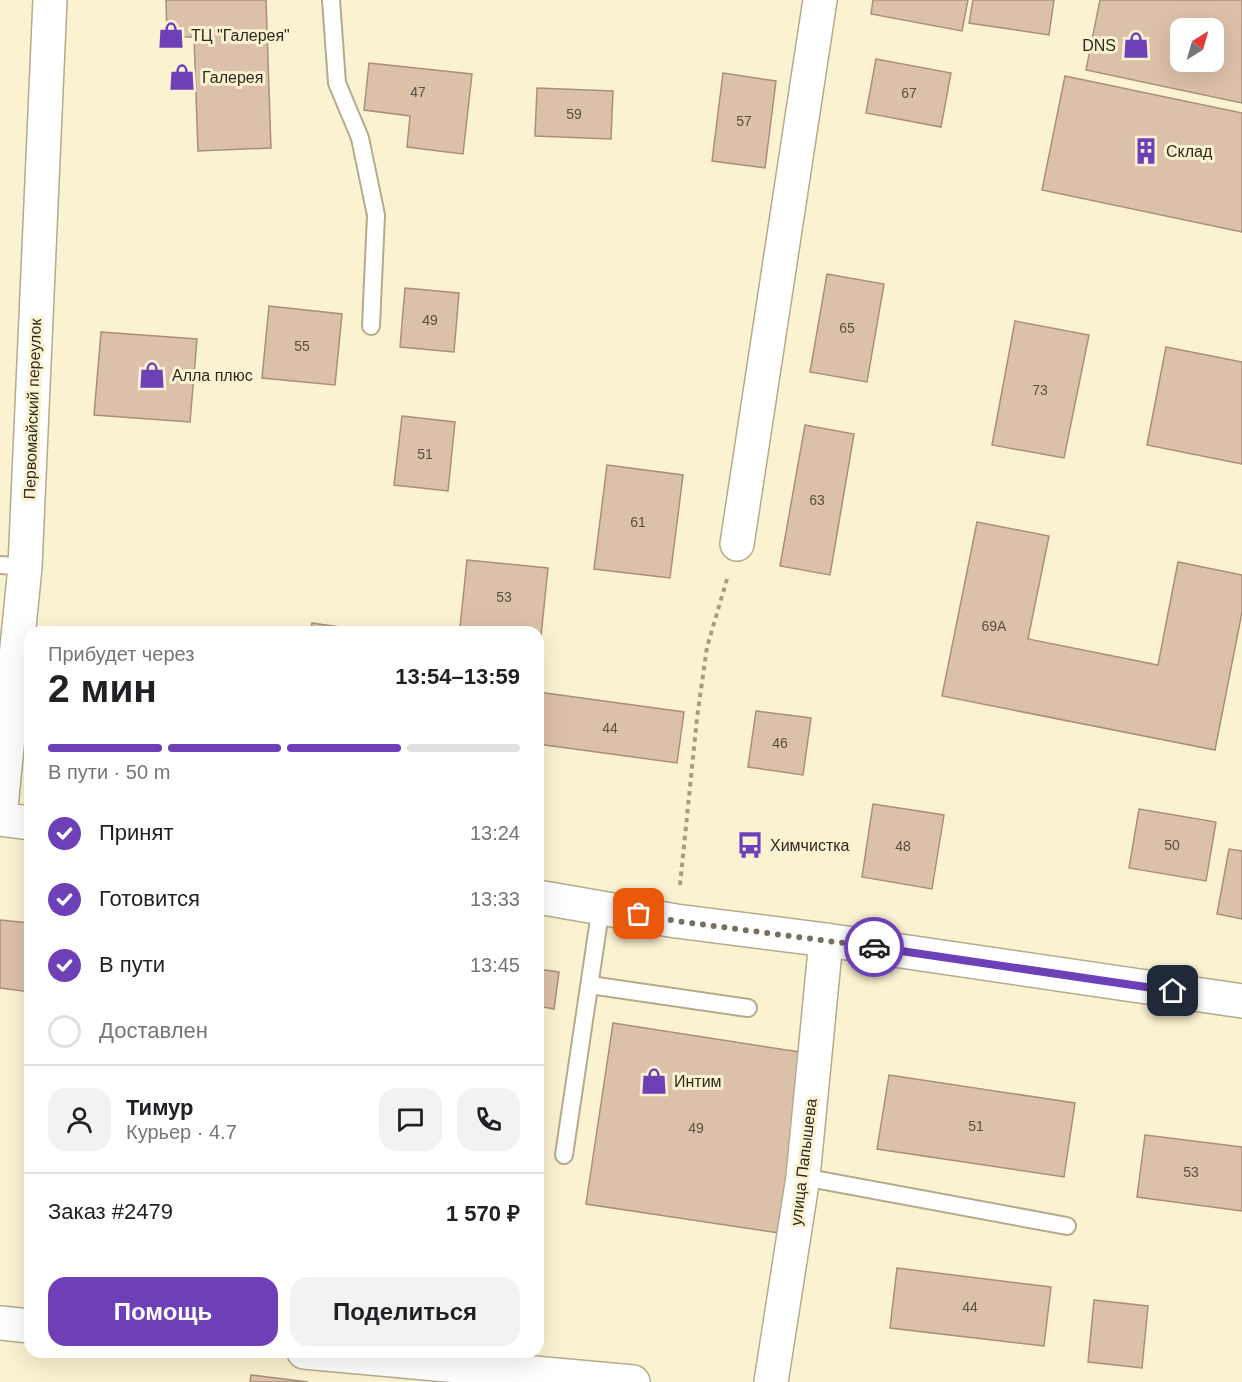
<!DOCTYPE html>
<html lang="ru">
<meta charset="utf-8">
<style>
body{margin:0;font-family:Helvetica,sans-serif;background:#f2f2f2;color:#202124;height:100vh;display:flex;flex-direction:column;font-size:22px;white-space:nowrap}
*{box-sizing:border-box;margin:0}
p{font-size:20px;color:#757577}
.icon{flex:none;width:33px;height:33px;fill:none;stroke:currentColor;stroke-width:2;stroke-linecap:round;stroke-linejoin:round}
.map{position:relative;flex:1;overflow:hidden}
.sheet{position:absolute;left:24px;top:626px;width:520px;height:732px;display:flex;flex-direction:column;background:#fff;border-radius:18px;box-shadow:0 6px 24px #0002}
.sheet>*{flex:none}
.needle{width:39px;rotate:37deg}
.tools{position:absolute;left:1170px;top:18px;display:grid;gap:12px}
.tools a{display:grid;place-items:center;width:54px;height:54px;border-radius:12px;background:#fff;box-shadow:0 6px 24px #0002;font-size:30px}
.pin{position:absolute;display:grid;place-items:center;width:51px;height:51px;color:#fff;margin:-26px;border-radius:12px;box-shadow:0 3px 9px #0006}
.courier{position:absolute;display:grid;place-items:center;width:60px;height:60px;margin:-30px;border:4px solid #6d40b8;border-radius:50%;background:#fff;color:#222;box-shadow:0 2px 8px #0007}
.headline em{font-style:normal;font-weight:600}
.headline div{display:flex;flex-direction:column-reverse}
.headline{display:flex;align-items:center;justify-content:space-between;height:102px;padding:0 24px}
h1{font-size:39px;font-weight:600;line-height:45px}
.bar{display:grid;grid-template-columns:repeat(4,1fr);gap:9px 6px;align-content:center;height:72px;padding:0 24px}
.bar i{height:8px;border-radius:4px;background:#e0e0e0}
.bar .on{background:#6d40b8}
.bar p{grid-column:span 4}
.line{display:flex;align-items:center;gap:15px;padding:0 24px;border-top:2px solid #e0e0e0}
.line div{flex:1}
.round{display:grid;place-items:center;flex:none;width:63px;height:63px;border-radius:18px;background:#f2f2f2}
ol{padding:0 24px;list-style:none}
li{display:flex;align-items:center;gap:18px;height:66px}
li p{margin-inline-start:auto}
li .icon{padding:6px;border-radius:50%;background:#6d40b8;color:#fff;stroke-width:4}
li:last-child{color:#757577}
li i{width:33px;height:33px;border:3px solid #e0e0e0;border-radius:50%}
.primary-button{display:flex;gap:12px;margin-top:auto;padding:12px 24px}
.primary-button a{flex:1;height:69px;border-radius:18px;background:#6d40b8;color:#fff;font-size:24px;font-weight:600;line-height:69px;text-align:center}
.primary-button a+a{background:#f2f2f2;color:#202124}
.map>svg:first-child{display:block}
.building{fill:#dcc1aa;stroke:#a98f79;stroke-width:1.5;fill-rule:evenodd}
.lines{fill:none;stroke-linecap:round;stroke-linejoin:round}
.lane-casing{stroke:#b5ab8c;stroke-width:20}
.street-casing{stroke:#b5ab8c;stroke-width:36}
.secondary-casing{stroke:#b5ab8c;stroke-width:36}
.path{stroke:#a49d85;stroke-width:4;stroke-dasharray:4.5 4.5;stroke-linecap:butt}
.lane{stroke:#fff;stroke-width:16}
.street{stroke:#fff;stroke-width:33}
.secondary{stroke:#fff;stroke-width:33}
.done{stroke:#76705d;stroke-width:6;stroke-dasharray:0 10.8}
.route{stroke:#6d40b8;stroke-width:8}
.labels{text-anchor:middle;stroke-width:6;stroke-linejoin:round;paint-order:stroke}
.number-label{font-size:14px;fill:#5a5041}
.poi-label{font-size:16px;fill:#2e2a1e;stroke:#fbf2d1;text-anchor:start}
.street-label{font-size:16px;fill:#2e2a1e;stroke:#fbf2d1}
</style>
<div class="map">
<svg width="1242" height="1382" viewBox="0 0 1242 1382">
<rect width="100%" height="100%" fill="#fbf2d1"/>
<path class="building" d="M166,0H266L271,148L198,151L194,37H167Z
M873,0H968L962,31L871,14Z
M973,0H1054L1049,35L969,23Z
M1100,0H1242V103L1086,70ZM1180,28H1214V62H1180Z
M876,59L951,73L941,127L866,113Z
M369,63L472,74L463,154L407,147L410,116L364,110Z
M723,73L776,81L765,168L712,161Z
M1065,76L1242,113V232L1042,190Z
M537,88L613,91L611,139L535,136Z
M827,274L884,284L867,382L810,372Z
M405,288L459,293L454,352L400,347Z
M269,306L342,314L335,385L262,378Z
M1015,321L1089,335L1064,458L992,445Z
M101,332L197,339L190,422L94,415Z
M1166,347L1242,362V464L1147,445Z
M402,416L455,422L448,491L394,485Z
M805,425L854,434L830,575L780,566Z
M607,465L683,475L670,578L594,569Z
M977,522L1049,536L1028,639L1158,665L1178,562L1242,575V612L1215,750L942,696Z
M467,560L548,568L541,636L538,635V632H502L460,627Z
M312,623L375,632H311Z
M538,692L684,712L677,763L538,744Z
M756,711L811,718L803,775L748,767Z
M873,804L944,815L932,889L862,877Z
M1139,809L1216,822L1206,881L1129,868Z
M1229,849L1242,851V919L1217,914Z
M0,920L30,923V992L0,988Z
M538,969L559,972L554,1009L538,1006Z
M613,1023L806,1053L779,1233L586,1204Z
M889,1075L1075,1103L1064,1177L877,1149Z
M1145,1135L1242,1147V1211L1137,1197Z
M897,1268L1051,1287L1044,1346L890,1328Z
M1094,1300L1148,1306L1142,1368L1088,1362Z
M251,1375L308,1382H250Z"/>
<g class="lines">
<defs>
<path id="lane" d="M331,0L337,83L360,138L376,215L371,326
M0,565L25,567
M590,985L748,1008
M564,1155L601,906
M803,1177L1067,1226"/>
<path id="street" d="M737,544L820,0
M0,1323L30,1326
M304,1352L633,1382"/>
<path id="secondary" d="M0,817L25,567L50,0
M0,819L30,823
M538,897L676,921L826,940L1242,1001
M771,1382L803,1177L826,940"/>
</defs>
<use href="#lane" class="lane-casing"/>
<use href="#street" class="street-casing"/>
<use href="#secondary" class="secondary-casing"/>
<path class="path" d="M680,885L697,718L707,647L727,579"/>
<use href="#lane" class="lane"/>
<use href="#street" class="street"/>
<use href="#secondary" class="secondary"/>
</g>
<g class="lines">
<path class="done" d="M639,914L676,921L874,947"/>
<path class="route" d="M874,947L1173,991"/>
</g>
<defs>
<symbol id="shop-bare" viewBox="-9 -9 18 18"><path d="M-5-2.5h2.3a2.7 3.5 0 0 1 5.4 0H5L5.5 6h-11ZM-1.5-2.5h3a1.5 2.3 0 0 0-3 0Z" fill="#6d40b8" stroke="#fbf2d1" stroke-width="2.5" paint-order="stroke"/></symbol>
<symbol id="building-bare" viewBox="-9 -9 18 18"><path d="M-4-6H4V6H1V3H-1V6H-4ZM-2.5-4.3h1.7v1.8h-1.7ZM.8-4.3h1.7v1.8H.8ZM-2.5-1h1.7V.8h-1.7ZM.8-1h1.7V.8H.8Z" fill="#6d40b8" stroke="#fbf2d1" stroke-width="2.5" paint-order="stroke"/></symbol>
<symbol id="bus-bare" viewBox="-9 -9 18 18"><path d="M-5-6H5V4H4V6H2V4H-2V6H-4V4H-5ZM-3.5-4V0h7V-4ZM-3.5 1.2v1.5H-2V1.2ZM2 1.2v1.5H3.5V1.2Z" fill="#6d40b8" stroke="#fbf2d1" stroke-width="2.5" paint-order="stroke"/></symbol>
</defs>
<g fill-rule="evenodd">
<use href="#shop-bare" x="152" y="16" width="38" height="38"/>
<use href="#shop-bare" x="1117" y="26" width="38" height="38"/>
<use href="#shop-bare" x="163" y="58" width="38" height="38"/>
<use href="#building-bare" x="1127" y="132" width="38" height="38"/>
<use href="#shop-bare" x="133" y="356" width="38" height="38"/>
<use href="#bus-bare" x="731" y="826" width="38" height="38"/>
<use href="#shop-bare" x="635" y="1062" width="38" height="38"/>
</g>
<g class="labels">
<g class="number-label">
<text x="418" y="97">47</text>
<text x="909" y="98">67</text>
<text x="574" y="119">59</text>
<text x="744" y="126">57</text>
<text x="430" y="325">49</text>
<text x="847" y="333">65</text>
<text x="302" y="351">55</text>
<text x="1040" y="395">73</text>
<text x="425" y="459">51</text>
<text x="817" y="505">63</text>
<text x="638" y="527">61</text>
<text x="504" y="602">53</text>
<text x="994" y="631">69А</text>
<text x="610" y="733">44</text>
<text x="780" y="748">46</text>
<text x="1172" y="850">50</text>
<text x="903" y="851">48</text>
<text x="976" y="1131">51</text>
<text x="696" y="1133">49</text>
<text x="1191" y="1177">53</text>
<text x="970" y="1312">44</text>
</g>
<g class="poi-label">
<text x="191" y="41">ТЦ "Галерея"</text>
<text x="1116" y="51" text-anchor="end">DNS</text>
<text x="202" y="83">Галерея</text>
<text x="1166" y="157">Склад</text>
<text x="172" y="381">Алла плюс</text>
<text x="770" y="851">Химчистка</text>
<text x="674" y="1087">Интим</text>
</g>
<g class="street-label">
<text transform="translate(32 409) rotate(-88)" y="6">Первомайский переулок</text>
<text transform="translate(803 1162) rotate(-83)" y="6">улица Папышева</text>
</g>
</g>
</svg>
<div class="tools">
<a><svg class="needle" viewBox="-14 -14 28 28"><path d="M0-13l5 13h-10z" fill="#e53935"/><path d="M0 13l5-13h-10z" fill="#757577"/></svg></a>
</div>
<div class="pin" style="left:639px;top:914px;background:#ea580c"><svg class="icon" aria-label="bag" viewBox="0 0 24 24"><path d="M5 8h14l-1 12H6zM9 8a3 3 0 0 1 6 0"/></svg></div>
<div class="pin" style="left:1173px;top:991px;background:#1f2937"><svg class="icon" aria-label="home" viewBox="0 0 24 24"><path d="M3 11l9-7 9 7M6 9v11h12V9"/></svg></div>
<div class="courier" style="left:874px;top:947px"><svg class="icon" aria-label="car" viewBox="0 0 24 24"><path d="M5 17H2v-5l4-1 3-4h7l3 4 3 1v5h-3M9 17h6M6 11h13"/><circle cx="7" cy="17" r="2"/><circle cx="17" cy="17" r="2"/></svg></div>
<section class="sheet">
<div class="headline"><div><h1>2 мин</h1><p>Прибудет через</p></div><em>13:54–13:59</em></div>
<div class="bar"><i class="on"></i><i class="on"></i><i class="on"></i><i></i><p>В пути · 50 m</p></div>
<ol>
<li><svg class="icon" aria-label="check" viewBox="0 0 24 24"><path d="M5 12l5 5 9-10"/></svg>Принят<p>13:24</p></li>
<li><svg class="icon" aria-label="check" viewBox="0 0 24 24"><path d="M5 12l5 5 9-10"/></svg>Готовится<p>13:33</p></li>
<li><svg class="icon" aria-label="check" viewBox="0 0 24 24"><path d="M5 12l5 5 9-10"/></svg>В пути<p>13:45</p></li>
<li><i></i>Доставлен</li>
</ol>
<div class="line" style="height:108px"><a class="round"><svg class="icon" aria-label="person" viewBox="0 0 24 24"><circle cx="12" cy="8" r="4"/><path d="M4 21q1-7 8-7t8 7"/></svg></a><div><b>Тимур</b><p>Курьер · 4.7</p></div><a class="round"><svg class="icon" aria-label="chat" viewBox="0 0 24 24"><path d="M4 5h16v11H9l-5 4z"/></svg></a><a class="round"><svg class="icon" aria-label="phone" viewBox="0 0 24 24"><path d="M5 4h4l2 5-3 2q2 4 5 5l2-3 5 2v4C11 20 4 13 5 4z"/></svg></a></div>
<div class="line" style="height:78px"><div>Заказ #2479</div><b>1 570 ₽</b></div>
<div class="primary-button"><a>Помощь</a><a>Поделиться</a></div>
</section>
</div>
